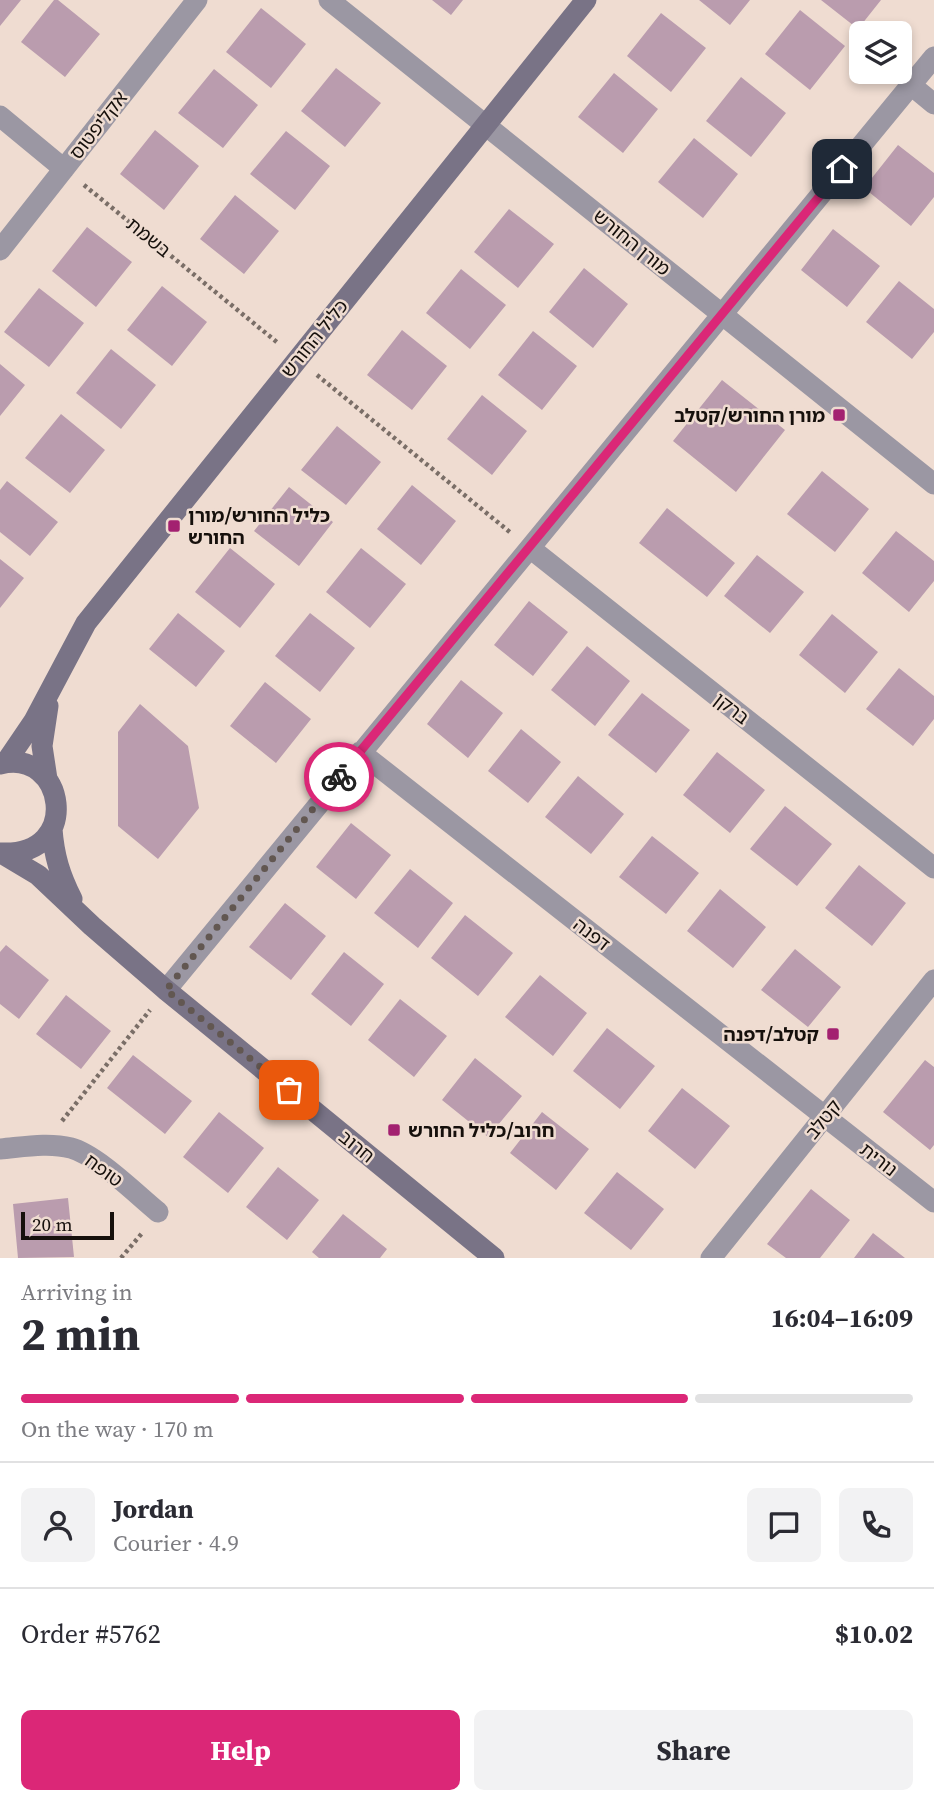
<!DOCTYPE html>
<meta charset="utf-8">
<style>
body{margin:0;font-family:"Source Serif 4","Noto Sans Hebrew",serif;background:#f2f2f3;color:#2b2b33;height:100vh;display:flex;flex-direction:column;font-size:26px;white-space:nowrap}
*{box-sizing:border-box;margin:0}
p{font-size:23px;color:#7c7c81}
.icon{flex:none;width:38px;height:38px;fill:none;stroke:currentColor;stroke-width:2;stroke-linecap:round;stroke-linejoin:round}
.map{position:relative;height:1258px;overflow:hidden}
.side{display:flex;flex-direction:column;background:#fff;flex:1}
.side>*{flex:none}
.fabs{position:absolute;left:849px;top:21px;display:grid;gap:14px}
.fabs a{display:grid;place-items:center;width:63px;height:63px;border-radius:10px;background:#fff;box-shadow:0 4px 10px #0003;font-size:35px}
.scale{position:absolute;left:21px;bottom:18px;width:93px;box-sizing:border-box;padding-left:7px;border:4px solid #16100c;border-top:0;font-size:19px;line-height:24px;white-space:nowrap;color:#16100c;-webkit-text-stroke:5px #efdcd1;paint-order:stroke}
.pin{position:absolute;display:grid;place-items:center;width:60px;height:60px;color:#fff;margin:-30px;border-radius:14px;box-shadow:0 4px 10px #0006}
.courier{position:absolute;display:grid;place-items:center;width:70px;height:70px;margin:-35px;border:5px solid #db2777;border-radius:50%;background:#fff;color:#222;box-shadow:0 2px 9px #0007}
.headline em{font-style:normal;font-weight:700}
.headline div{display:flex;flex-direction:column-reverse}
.headline{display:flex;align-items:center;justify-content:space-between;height:119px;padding:0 21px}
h1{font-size:46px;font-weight:700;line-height:52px}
.bar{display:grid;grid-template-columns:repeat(4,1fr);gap:10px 7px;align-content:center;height:84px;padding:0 21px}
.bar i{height:9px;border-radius:5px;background:#e1e1e2}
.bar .active{background:#db2777}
.bar p{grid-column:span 4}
.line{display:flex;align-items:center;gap:18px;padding:0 21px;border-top:2px solid #e1e1e2}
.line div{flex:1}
.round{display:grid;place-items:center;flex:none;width:74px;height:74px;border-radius:10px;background:#f2f2f3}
.primary-button{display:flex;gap:14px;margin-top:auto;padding:14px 21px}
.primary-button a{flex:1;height:80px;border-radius:10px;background:#db2777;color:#fff;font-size:28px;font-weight:700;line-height:80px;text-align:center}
.primary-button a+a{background:#f2f2f3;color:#2b2b33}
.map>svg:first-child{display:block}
.building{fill:#ba9cae}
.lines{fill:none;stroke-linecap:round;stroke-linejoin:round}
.path{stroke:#7a6e67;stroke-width:4.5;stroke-dasharray:3.5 3.5;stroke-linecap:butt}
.street{stroke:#9b97a3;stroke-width:21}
.secondary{stroke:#797386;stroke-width:21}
.done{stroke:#625751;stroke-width:7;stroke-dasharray:0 12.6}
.route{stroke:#db2777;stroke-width:9}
.poi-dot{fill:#a32170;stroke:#efdcd1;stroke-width:2.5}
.labels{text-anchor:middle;stroke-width:5;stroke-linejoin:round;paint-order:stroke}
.street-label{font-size:19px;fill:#16100c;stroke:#efdcd1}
.poi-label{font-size:19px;font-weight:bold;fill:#16100c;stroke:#efdcd1;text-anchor:end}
</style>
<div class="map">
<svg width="934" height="1258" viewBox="0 0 934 1258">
<rect width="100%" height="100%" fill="#efdcd1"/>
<path class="building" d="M0,0H21L0,26Z
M54,0H58L100,34L65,77L21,42Z
M432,0H463L451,15Z
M699,0H750L730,25Z
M821,0H881L858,29Z
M261,8L306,44L271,88L226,52Z
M800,10L845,46L810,90L765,54Z
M661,13L706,48L671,92L627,56Z
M336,68L381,103L345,147L301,111Z
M214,69L258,105L223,148L178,113Z
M614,73L658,109L623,153L578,117Z
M741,77L786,113L751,157L706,121Z
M155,130L199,166L164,210L120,174Z
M286,131L330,166L295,210L250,174Z
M694,138L738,174L703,218L658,182Z
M898,145L934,173V197L911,226L864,188Z
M235,195L279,231L244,274L200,239Z
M509,209L554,244L518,288L474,252Z
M87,227L132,262L96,307L52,271Z
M833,229L880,266L847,307L801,270Z
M584,268L628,304L593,348L549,312Z
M461,269L506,305L470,349L426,313Z
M899,281L934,309V332L912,359L866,322Z
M162,286L207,322L172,366L127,330Z
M39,288L84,323L49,367L4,332Z
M402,330L447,366L412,410L367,375Z
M533,331L577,366L542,410L498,375Z
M111,349L156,385L121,429L76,393Z
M0,364L25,385L0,416Z
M722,380L785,430L736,492L673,441Z
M482,395L527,431L492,475L447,439Z
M61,414L105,450L70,493L25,458Z
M337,426L381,462L346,505L301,470Z
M822,471L869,509L835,552L787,514Z
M7,481L58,522L30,556L0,532V490Z
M412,485L456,521L421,565L377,529Z
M289,487L333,522L299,566L254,531Z
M667,508L735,563L707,597L639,543Z
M896,531L934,561V581L909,612L862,573Z
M230,548L275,584L240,628L195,592Z
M361,548L406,584L370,628L326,592Z
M757,555L804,592L770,633L724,596Z
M0,559L24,578L0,608Z
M529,601L568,632L533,676L494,645Z
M178,613L225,651L196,687L149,649Z
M310,613L355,648L320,692L275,656Z
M832,614L878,652L845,693L799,655Z
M587,646L630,681L595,726L551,690Z
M899,668L934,696V719L913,746L866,709Z
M461,680L503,713L468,758L427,724Z
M265,682L311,719L276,763L230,726Z
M642,693L690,730L656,773L608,735Z
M140,704L188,746L199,808L158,859L118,826V732Z
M521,729L561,762L528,803L488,771Z
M717,752L765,790L730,833L683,795Z
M578,776L624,814L591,854L545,817Z
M785,806L832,844L797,886L750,849Z
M351,823L391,855L356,899L316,867Z
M652,836L699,873L666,914L619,877Z
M859,865L906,903L872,946L825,908Z
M410,869L453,903L418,948L374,913Z
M720,889L766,927L733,968L687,931Z
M285,903L326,936L291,980L249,947Z
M465,915L513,953L478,996L431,958Z
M6,945L49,980L19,1019L0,1004V952Z
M795,949L841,987L808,1027L761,990Z
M344,952L384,984L351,1026L311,994Z
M540,975L587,1013L553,1056L505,1017Z
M66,995L111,1031L81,1069L36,1034Z
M400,999L447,1036L414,1077L368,1040Z
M607,1028L655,1066L620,1109L573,1071Z
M133,1055L192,1101L165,1134L107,1088Z
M475,1058L522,1096L488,1137L442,1100Z
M925,1060L934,1067V1145L930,1150L883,1112Z
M682,1088L730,1126L695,1169L648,1131Z
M219,1112L264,1148L228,1193L183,1157Z
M542,1112L589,1149L556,1190L510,1153Z
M278,1167L319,1200L287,1240L246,1207Z
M617,1172L664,1209L631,1250L584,1213Z
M811,1189L850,1220L820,1258H786L767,1244Z
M68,1198L74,1257L18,1258L13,1204Z
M343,1214L387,1249L380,1258H319L312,1252Z
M873,1233L905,1258H854Z"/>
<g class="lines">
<path class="path" d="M84,185L278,343
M317,375L511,533
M62,1121L150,1010
M121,1258L143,1232"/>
<path class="street" d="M329,0L934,484
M911,85L934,104
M0,116L64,169
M0,250L197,0
M530,548L934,868
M360,752L934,1202
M166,990L934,57
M0,1149C23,1147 48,1142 71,1148C97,1155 136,1194 158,1212
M711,1258L934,980"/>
<path class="secondary" d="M6,762L34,721L86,623L586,0
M0,764C65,747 84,857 1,853
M47,779L42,746L48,706
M52,829C54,856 60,875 72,899
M1,853L38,875L92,926L166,990L494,1258"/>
</g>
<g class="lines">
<path class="done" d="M289,1090L166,990L339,777"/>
<path class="route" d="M339,777L842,169"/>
</g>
<g class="poi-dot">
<rect x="832" y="408" width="14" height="14" rx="3.5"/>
<rect x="167" y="519" width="14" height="14" rx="3.5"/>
<rect x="826" y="1027" width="14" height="14" rx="3.5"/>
<rect x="387" y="1123" width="14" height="14" rx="3.5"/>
</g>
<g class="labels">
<g class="street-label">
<text transform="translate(98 125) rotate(-52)" y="7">אקליפטוס</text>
<text transform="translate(149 237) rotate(39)" y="7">בשמת</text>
<text transform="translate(632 242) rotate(39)" y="7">מורן החורש</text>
<text transform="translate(314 338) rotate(-51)" y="7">כליל החורש</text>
<text transform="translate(732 708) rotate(38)" y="7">ברקן</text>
<text transform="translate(592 934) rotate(38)" y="7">דפנה</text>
<text transform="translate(823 1119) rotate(-51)" y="7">קטלב</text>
<text transform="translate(357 1146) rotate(39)" y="7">חרוב</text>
<text transform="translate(879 1159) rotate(38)" y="7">נורית</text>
<text transform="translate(104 1170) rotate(36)" y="7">טופח</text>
</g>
<g class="poi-label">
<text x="825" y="422">מורן החורש/קטלב</text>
<text x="188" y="522" text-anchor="start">כליל החורש/מורן<tspan x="188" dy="22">החורש</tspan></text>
<text x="819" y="1041">קטלב/דפנה</text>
<text x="408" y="1137" text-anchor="start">חרוב/כליל החורש</text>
</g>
</g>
</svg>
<div class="fabs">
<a><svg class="icon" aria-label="layers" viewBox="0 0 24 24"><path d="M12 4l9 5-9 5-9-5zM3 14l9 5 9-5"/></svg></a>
</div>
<div class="scale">20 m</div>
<div class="pin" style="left:289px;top:1090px;background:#ea580c"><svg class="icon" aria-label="bag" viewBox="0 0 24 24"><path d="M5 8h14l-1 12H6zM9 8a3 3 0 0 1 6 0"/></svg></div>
<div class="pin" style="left:842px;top:169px;background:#1f2937"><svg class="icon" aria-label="home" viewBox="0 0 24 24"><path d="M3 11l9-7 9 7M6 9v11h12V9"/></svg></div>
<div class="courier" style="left:339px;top:777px"><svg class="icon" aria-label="bike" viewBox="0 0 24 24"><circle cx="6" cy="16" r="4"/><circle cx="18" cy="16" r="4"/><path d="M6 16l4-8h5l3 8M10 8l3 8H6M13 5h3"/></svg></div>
</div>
<section class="side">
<div class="headline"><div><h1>2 min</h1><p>Arriving in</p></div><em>16:04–16:09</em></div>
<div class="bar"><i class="active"></i><i class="active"></i><i class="active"></i><i></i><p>On the way · 170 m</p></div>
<div class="line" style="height:126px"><a class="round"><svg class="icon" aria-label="person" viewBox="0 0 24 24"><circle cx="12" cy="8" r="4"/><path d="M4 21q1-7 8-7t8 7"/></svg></a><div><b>Jordan</b><p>Courier · 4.9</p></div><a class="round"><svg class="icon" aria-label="chat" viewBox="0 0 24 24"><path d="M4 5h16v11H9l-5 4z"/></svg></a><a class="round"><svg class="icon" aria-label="phone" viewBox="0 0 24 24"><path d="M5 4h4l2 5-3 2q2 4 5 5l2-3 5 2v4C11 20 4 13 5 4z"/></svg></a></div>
<div class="line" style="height:91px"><div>Order #5762</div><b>$10.02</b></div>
<div class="primary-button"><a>Help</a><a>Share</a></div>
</section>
